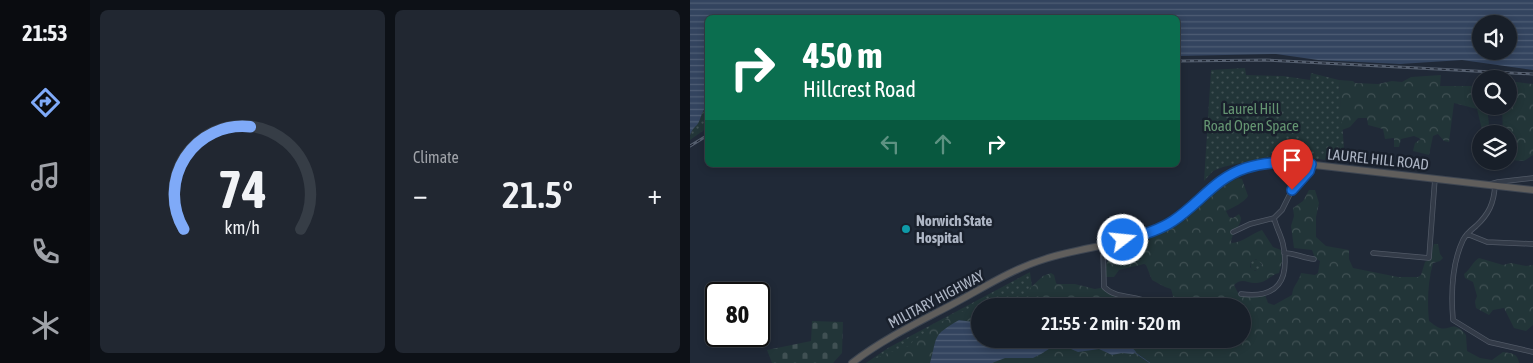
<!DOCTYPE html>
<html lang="en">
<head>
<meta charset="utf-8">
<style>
	:root { --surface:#181f29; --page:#212731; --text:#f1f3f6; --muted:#9fa2a8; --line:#363d46; --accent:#7faaf8 }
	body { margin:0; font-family:"Asap Condensed",sans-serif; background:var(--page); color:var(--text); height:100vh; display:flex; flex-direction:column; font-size:19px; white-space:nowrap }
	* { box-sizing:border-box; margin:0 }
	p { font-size:16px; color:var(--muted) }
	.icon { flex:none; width:28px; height:28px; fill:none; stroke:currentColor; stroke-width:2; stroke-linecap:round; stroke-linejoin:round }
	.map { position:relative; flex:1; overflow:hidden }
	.drawer { display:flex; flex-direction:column; gap:10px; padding:10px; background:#0d1117; width:600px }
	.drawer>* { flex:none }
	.guide { position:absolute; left:15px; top:15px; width:475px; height:152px; border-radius:8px; box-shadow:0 2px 8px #0003,0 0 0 1px var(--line); background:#0b6e4f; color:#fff; overflow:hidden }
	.fabs { position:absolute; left:782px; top:15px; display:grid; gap:10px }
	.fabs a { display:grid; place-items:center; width:45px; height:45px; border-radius:50%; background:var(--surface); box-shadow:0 2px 8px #0003,0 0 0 1px var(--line); font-size:25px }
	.speed { position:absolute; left:15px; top:282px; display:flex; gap:10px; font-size:25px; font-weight:700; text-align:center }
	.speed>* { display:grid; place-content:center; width:65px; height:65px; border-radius:50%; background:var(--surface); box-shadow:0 2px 8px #0003,0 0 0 1px var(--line); line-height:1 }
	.speed .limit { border:2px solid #111; border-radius:8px; background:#fff; color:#111 }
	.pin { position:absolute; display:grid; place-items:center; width:42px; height:42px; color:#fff; margin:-51px -21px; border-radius:50% 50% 50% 0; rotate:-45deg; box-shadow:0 0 5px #0007 }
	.pin .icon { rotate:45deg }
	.me { position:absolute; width:55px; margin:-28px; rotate:74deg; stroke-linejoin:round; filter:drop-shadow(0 0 4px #0008) }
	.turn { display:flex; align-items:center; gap:18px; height:105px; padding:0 15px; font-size:22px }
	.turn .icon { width:65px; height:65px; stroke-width:2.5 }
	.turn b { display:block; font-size:35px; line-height:42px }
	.lanes { display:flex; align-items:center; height:48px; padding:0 15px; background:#0003; justify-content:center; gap:25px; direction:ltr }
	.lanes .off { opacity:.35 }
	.big { font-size:38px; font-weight:600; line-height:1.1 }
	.drawer .tile { flex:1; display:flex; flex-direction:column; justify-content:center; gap:8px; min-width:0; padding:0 18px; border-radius:8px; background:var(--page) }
	.drawer .dial { align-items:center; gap:0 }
	.dial svg { height:130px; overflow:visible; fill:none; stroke:var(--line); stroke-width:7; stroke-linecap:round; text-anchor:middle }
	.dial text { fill:var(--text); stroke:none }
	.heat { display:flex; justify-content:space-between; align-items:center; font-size:28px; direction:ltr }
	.drawer .tiles { flex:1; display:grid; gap:10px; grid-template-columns:repeat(2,1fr) }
	.trip { position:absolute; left:281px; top:298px; width:280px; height:50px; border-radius:25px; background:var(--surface); box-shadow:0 2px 8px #0003,0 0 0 1px var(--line); font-weight:600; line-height:50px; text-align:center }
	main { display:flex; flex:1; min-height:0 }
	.tab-bar { display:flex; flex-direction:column; width:90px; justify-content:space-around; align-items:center; background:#0a0c10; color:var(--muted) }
	.tab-bar .icon { width:35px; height:35px }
	.tab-bar .on { color:var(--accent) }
	.tab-bar b { font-size:22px; color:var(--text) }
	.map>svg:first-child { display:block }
</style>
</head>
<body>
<main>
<nav class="tab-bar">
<b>21:53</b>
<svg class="icon on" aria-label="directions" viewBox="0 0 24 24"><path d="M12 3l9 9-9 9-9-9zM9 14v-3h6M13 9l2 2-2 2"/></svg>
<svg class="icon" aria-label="music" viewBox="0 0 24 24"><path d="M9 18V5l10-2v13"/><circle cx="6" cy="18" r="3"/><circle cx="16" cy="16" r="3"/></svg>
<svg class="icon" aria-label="phone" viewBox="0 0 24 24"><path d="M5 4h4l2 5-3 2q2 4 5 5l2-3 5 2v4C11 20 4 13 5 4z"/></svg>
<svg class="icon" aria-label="climate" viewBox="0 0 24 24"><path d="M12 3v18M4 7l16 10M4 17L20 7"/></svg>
</nav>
<section class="drawer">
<div class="tiles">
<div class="tile dial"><svg viewBox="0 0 100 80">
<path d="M14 69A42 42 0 1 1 86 69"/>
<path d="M14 69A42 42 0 0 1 55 6" stroke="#7faaf8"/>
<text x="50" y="56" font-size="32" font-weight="700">74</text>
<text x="50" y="72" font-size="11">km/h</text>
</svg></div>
<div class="tile"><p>Climate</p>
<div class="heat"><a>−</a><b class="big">21.5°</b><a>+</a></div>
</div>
</div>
</section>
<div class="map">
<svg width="843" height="363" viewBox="0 0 843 363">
	<defs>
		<pattern id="grass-dots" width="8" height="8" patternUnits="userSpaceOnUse" patternTransform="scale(1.25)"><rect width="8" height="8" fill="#223538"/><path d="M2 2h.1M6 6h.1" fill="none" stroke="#405053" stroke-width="1.8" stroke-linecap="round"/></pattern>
		<pattern id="forest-crowns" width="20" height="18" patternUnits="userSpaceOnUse" patternTransform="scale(1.25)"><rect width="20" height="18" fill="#223538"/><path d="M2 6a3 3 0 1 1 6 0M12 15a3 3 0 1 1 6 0" fill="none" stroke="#405053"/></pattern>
		<pattern id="cemetery-stones" width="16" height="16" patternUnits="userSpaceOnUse" patternTransform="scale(1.25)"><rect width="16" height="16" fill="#223538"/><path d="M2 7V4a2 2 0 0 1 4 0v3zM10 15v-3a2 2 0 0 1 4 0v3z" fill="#405053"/></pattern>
		<pattern id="water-rules" width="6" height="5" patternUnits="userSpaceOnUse" patternTransform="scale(1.25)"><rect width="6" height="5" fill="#33445f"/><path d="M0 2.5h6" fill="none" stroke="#4e5d74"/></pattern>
	</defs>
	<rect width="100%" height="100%" fill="#202937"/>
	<path fill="url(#grass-dots)" d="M555,68L556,75L593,76L620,80L621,73L649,80L655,162L600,156L577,157L533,167L523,171L514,181L521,70Z
		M17,105V128L0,140C0,132 2,130 7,124C11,120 11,112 17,105Z
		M560.5 265a5.5 5.5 0 1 1 11 0a5.5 5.5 0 1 1-11 0Z
		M340,272L342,287L405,306H290V339H513L540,363H176L198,348Z"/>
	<path fill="url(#forest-crowns)" fill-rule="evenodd" d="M751,75L750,86H791V106H797L800,134H793L787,109L764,103L759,142L754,141L748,134L743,136L739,155L723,151L725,143L731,139L724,136L711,139L709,147H704V138L695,139L693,129L678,125L677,118H668L660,127L652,130L649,80L663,81L665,83L688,84L702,81L712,82L721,77Z
		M819,81L843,84V155L834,161L819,160V134H813L812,106H819Z
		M548,178L552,179L558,196C555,202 542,208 536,211L539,217L543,218L549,214L551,218C551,226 542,232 541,242L542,243C554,242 562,233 572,230L583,247L591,250L593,258L589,273C580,275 578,282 567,283C557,284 553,277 544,285L548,293L575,295L578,303L584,305L602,295C603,285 609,282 611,273L625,275L628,273L630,261L625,258L622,250L604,248L601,226L604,216L603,208L613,201L619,190H625L629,203L626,217V237L636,246L659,250V259L663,268L708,277H728L731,275L735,262L740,259L744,244H748L750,254L753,258L750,261L743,263C738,281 737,302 739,321C742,323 746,327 750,328C761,331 763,319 776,335L777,351L790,358L802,360L813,352C822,353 828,354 829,363H302L315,358L329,357L337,358L351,354L362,347L374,346L393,352L409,349L418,354L441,355L445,350L435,343L432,339H552V306H482L483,296L481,289L475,287L462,280L456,265L454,264L429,270L424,277H415C414,268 419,256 424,249C440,239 462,239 479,229C504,214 521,190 548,178ZM566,259L572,264L569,269L565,271L560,267L561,262Z
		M789,258L813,265L821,263L836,266L843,265V325L836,331L824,328L814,308L803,310L799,315L786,308L785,302L787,296L783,282L775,278L774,274C780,270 783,261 789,258Z
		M361,273L364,275L366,283L367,284H385L405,289L415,287L421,289L430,295L442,299L443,306H401L398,304H383L382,306H353L352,296H340L338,290L353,276Z
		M290,310V323L269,320L250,332L240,363H176L195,354L219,346L224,340L264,314L274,311Z"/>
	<path fill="url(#cemetery-stones)" d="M122,321L153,322L152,353L143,363H82L77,350L121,341Z"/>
	<path fill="url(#water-rules)" fill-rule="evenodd" d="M0,0H843V70L772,60L710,64L628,60L586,54L488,56V18H18L17,105C11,112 11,120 7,125C3,129 2,130 0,135ZM791,24H819V51H791Z
		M269,320L290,323V339H432C436,345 442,346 446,352L443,354L432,353L422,355L409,349L388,352L374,346L362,347L351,354L343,358H315L302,363H240C248,334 242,336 269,320Z"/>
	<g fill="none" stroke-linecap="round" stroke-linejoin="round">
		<path stroke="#33445f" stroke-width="1" d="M444,352L460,363"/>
		<g stroke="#515966" stroke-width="5.5">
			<path id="minor" d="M801,184L808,182L843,178
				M805,185C804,203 799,214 786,226C781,230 776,234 773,240C762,263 761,295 763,320L799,342L843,352
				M543,232L560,224L584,218L592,210L602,190L619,171L621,164
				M777,234L797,242L843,244
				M413,245L414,287C427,300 445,294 460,303
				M594,253C605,253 613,258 624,259
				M683,253L739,258L745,178
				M551,294C588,299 600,280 593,244C591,235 586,227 584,218"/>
		</g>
		<g stroke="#3e4652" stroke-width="8">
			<path id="trunk" d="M162,363C193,339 229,322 263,304C293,288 322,269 355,259C392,247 433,245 468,229C486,221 499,207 513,195C540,170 570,161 607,163L843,190"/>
		</g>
		<use href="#minor" stroke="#333b48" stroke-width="4"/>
		<use href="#trunk" stroke="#605e5c" stroke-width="6"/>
		<g stroke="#555f6f" stroke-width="3">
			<path id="rail" d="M488,61L576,60L843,74
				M0,146L18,135"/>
		</g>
		<use href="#rail" stroke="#19202c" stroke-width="1" stroke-dasharray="4" stroke-linecap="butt"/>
	</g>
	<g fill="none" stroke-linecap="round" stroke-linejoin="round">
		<g stroke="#114b97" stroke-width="12">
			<path id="route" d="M433,240C450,236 468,231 483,221C509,204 525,178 556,168C577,161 599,162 621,164L619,171L602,190"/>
		</g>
		<use href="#route" stroke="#1a73e8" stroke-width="9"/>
	</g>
	<circle fill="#0f9aa8" stroke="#19202c" stroke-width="2" cx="216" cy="229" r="5"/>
	<g text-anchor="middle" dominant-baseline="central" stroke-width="5" stroke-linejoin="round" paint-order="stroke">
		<g font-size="15" fill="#659572" stroke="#19202c">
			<text x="561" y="108">Laurel Hill<tspan x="561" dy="17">Road Open Space</tspan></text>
		</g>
		<g font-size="15" fill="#aeb6c5" stroke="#19202c">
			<text transform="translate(688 159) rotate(6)">LAUREL HILL ROAD</text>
			<text transform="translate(246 299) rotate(-28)">MILITARY HIGHWAY</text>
		</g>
		<g font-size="15" font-weight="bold" fill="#aeb6c5" stroke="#19202c" text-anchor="start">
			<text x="226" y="220">Norwich State<tspan x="226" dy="17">Hospital</tspan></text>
		</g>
	</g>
</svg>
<div class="fabs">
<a><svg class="icon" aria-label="sound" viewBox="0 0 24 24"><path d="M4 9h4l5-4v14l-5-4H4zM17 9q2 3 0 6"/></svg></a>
<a><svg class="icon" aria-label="search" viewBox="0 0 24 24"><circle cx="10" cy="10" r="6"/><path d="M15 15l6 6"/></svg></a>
<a><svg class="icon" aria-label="layers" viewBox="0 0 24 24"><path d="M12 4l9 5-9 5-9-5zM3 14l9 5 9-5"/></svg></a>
</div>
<div class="speed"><div class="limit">80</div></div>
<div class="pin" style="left:602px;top:190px;background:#d93025"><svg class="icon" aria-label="arrive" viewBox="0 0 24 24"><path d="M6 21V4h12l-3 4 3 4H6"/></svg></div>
<svg class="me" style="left:433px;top:240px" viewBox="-20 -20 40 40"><circle r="17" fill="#1a73e8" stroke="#fff" stroke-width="3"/><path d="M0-11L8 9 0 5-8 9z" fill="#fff"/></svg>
<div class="trip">21:55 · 2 min · 520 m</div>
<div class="guide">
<div class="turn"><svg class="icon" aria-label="right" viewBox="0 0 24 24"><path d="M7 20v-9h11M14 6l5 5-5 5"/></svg><div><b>450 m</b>Hillcrest Road</div></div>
<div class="lanes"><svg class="icon off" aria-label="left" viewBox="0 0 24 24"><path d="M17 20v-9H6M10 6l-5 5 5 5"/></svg><svg class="icon off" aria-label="ahead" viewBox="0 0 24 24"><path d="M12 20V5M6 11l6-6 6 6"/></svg><svg class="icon" aria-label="right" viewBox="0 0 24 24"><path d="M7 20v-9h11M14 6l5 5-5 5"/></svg></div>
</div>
</div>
</main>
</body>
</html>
